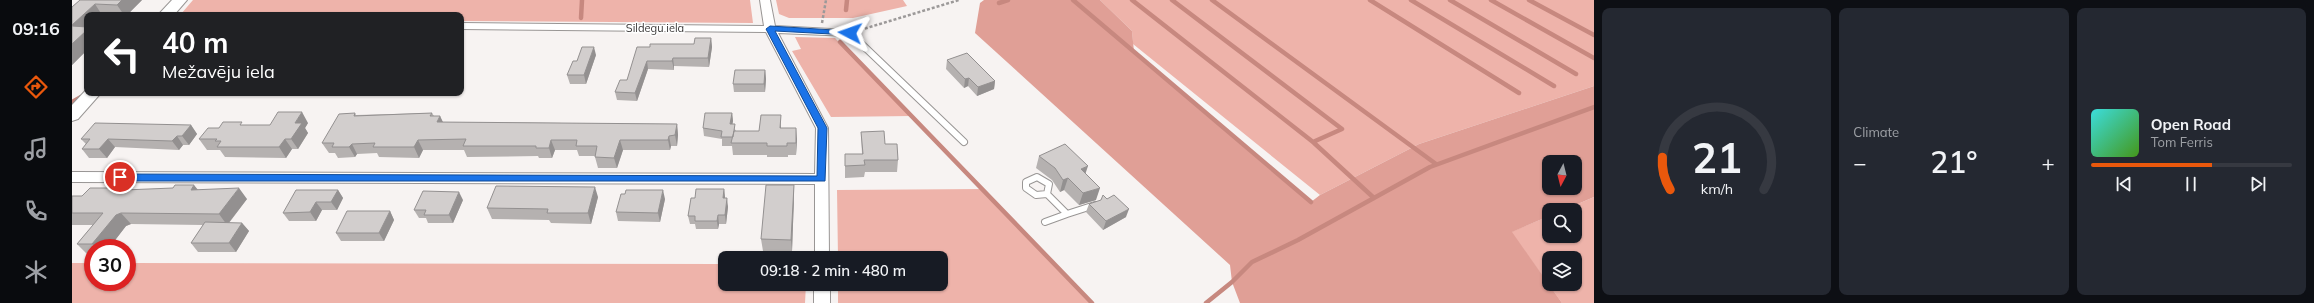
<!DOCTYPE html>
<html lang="en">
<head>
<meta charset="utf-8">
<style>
	:root { --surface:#171b24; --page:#242831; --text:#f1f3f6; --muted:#9ea1a6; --line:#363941; --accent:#ea580c }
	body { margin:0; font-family:Mulish,sans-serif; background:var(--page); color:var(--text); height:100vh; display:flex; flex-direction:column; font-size:15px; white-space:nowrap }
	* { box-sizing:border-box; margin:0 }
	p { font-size:13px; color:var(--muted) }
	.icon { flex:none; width:22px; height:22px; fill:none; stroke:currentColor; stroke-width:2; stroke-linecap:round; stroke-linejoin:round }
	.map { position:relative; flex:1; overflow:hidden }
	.details { display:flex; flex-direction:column; gap:8px; padding:8px; background:#0d0f14; width:720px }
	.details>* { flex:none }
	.top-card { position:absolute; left:12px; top:12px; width:380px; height:84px; border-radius:8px; box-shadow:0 1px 3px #0004; background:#202124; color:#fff; overflow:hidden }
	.needle { width:26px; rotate:187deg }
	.controls { position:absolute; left:1470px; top:155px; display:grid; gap:8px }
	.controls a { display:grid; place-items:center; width:40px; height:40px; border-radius:8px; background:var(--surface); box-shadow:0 1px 3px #0004; font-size:20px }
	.speed { position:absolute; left:12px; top:239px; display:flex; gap:8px; font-size:20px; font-weight:700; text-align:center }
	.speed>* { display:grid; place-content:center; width:52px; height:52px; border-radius:50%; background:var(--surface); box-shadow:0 1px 3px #0004; line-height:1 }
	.speed .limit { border:6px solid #d22; background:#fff; color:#111 }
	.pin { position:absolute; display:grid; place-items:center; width:34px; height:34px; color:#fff; margin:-17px; border:2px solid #fff; border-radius:50%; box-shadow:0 1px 4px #0007 }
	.me { position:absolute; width:44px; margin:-22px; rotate:274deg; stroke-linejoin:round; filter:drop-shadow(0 0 3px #0008) }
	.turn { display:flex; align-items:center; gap:14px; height:84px; padding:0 12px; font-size:18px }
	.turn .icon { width:52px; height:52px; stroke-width:2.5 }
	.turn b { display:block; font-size:28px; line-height:34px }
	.big { font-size:30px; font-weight:600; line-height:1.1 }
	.details .tile { flex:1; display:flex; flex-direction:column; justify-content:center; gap:6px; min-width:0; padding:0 14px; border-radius:8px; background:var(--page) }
	.details .dial { align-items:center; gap:0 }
	.dial svg { height:104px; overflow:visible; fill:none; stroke:var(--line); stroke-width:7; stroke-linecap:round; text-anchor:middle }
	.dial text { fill:var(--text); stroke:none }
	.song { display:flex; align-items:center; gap:12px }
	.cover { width:48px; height:48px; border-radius:6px; background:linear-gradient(135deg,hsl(180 70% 55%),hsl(100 70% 35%)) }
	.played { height:4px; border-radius:2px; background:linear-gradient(90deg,var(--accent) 60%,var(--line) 60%) }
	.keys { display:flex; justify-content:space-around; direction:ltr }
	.heat { display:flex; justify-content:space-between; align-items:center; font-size:22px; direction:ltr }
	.details .tiles { flex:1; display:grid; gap:8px; grid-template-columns:repeat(3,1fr) }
	.trip { position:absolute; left:646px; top:251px; width:230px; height:40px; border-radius:8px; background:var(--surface); box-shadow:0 1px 3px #0004; font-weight:600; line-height:40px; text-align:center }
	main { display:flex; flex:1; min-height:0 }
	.dock { display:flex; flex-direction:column; width:72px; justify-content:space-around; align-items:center; background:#090b0e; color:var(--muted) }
	.dock .icon { width:28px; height:28px }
	.dock .active { color:var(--accent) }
	.dock b { font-size:18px; color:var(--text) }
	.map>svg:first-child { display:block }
</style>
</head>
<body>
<main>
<nav class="dock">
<b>09:16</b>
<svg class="icon active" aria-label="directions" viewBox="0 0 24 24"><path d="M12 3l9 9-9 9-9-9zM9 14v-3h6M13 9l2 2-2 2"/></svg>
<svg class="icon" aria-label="music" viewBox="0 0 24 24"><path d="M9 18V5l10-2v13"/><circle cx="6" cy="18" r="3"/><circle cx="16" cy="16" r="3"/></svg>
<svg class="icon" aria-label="phone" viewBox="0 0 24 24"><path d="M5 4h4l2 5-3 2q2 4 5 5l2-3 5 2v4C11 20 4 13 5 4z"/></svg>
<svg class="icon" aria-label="climate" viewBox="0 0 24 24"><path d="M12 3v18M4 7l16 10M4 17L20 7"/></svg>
</nav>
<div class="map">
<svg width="1522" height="303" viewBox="0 0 1522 303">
	<rect width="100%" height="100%" fill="#f7f3f2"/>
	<path fill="#eeb3aa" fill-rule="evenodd" d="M121,0H678L681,23L389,21V15H111L109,14Z
		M704,0H831L835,6L781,18H717L707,14Z
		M1028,0H1522V86L1347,144L1248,195L1061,44L1060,31Z
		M723,37L763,38L839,116L759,117L720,51L729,49Z
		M910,189L1020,303H766V284H869V258H766L765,190Z
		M1522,197V303H1490L1439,232L1477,216V236H1503V210H1492ZM1477,258H1503V284H1477Z
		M0,263H21V282H55V263L653,264V284H734L733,303H0Z"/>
	<path fill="#e09f96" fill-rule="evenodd" d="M912,0H1028L1060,31L1062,52L1239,202L1248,195L1347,144L1522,86V197L1492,210H1477V216L1440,232L1490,303H1168L1160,282L1158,265L903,33L908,3ZM1477,162H1503V188H1477Z"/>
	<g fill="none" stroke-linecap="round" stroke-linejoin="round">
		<path stroke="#c7887f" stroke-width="4.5" d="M1001,0L1239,202
			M1060,0L1241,142L1302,198
			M1100,0L1270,129L1241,142
			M1140,0L1364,164
			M1298,0L1447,93
			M1339,0L1482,86
			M1378,0L1504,74
			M1419,0L1522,58
			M1457,0L1522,35
			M927,3L936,0
			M774,10L775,0
			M509,18L510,0
			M768,42L1020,303
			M0,102L9,97
			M1134,303L1160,282L1180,262L1226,240L1358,167L1522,107"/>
		<g stroke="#999695" stroke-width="8">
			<path id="lane" d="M778,33L892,142
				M965,177L977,184L975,194L964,195L954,188V182Z
				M995,214L1023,205
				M973,222L995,214L975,194"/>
		</g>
		<g stroke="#999695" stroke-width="2">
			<path id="street" d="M688,0H698L703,26L778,30L784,33L778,36L706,33L756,128L757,258H743V184L0,182V172L743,174L744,128L694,32L389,29V23L692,26Z
				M742,284H758V303H742Z"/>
		</g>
		<g stroke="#999695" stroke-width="2">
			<path id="secondary" d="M100,0H115L102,15H86Z
				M15,89V93H29L6,119L0,121V105Z"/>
		</g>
		<path stroke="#9c9999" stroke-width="2.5" stroke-dasharray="3 2" stroke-linecap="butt" d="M750,23L754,0
			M788,30L887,0"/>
		<use href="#lane" stroke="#fff" stroke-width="6"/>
		<use href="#street" fill="#fff" fill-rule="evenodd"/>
		<use href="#secondary" fill="#fff" fill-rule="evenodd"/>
	</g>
	<path fill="#b5b1b0" d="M8,0H70L55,15H15V50L0,65V7Z
		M639,38L640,47L637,67L602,66V70L576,69L565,101L545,100L543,92L555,80L578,47L622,44Z
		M524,55L514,84H498L495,75L505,61Z
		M875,60L923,81L922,89L905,96L896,86L892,88L874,69Z
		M693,70L694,79L693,92H662L661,84Z
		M283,113L284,115L360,113L362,116H368L371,122L605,124L606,135L605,146H599L598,150H551L545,168H526L523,157V156H507L505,150H483L480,158H467L466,156L395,157L392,150H351L347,158L307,157L305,153L285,154L283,157L266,158L263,153H257L250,143Z
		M660,113L661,121L660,124L664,131H687L709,128L725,139L724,155H716V157H695V155H661L660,146H650V139L632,136L631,128Z
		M236,123L233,128L236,133L226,149H220L214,158L153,157L148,150H135L127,139L147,128L172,125H198Z
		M119,125L125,134L117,145H111L107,150L43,147L35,158H17L10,149L14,144L9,139Z
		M789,132L813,144L826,160L825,172H793L792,177L773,178V154H790Z
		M967,156L1013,174L1024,200L1007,205L992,190L988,192L980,180L964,168Z
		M722,185V197L720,251H691L689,239Z
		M652,189L653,198L656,207L654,224H647L646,229H624L623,224H618L616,216L623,198Z
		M60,190H126L175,199L157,223H170L177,231L164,252H126L119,243L131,225L59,224L54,226L37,248H21V255H16L5,244L21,225H0V196H10Z
		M266,190L271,198L265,210H250L244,221H217L211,213Z
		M526,197L519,224L479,223L477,220L420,219L415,208Z
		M593,199L588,222L546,221L544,212Z
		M391,200L381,223H356L354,218H347L342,210Z
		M1017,204L1054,217L1031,230L1014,212Z
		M318,211L322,220L312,241H269L264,233Z"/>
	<path fill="#939090" d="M50,0H70L55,15H52L45,5Z
		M23,4L30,15H15V50L0,65V25Z
		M639,38L640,47L637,67L636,58Z
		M522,47L524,55L514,84L512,75Z
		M601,58L602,66V70L600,61Z
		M575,61L576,69L565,101L563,93Z
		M693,70L694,79L693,92L692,84Z
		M897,78L896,86L892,88L893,79Z
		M923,81L922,89L905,96L906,87Z
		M230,112L236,123L233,128L236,133L226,149L219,139L223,123Z
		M660,113L661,121L659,133L658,124Z
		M709,115V139L708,128Z
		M368,116L373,127L365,122Z
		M605,124L606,135L605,146L603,135Z
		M119,125L125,134L117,145L110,136Z
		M724,128L725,139L724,155Z
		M105,136L111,145L107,150L100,141Z
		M597,136L599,146L598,150L596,140Z
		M36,139L43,147L35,158L27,149Z
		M213,139L220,149L214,158L207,147Z
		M346,140L351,150L347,158L342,147Z
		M479,140L483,150L480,158L477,148Z
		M548,140L551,150L545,168L542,158Z
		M280,144L285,154L283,157L277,147Z
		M1016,166L1012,178L1009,169Z
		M996,178L992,190L988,192L991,180Z
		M56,185L66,196L52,190Z
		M122,185L131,196L119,190Z
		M722,185V197L720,251L719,240Z
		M523,187L526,197L519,224L516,213Z
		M167,188L175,199L155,225L147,214Z
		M1028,188L1024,200L1007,205L1011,193Z
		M652,189L653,197L652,207L651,198Z
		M266,190L271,198L265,210L259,202Z
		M591,190L593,199L588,222L586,213Z
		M387,192L391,200L381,223L377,215Z
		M655,198L656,207L654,224L653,215Z
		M244,202L250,210L244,221L238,212Z
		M1057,209L1054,217L1031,230L1034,221Z
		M318,211L322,220L312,241L307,233Z
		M49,213L59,224L54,226L37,248H24L20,244L44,215Z
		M646,215L647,224L646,229L645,221Z
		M170,223L177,231L164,252L157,243Z"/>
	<path fill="#d2cecd" stroke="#939090" d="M8,0H50L45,5L23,4L0,25V7Z
		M0,26L15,27V30L0,44Z
		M623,38H639L636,58H601L600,61H575L563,93L543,92L548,80H555L565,47H578V44H622Z
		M510,47H522L512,75H495L501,61H505Z
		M895,53L923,81L906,87L897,78L893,79L875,60Z
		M663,70H693L692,84H661Z
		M206,112H230L223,123H230L219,139H213L207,147H145L149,141H143L145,139H127L136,128H147L151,122H170L168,125H198Z
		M283,113L282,116L360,113L358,116H368L365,122L605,124L603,135L597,136L596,140H548L542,158L523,157L525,146H504L505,140H479L477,148H464V146H391L394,139L346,140L342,147H301L303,143L280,144L277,147H260L262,143H250L267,114Z
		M633,113H660L658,124H663L661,137H649L650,131L631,128Z
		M689,115H709L708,128H724V143H715V146H695V143H659L662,131H687Z
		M23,123L119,125L110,136H105L100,141L36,139L27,149H10L18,139H9Z
		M812,131L813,144H825L826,160H792L793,165L773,166V154H791L789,132Z
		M993,144L1016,166L1009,169L1028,188L1011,193L996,178L991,180L983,168L967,156Z
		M38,185H56L52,190L101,188L103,185H122L119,190L167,188L147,214L49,213L44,215L20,244H5L31,213H0V196H10L18,188H36Z
		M694,185H722L719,240L689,239Z
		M424,186L523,187L516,213H475L476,209L415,208Z
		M624,189H652L651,198H655L653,215H646L645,221H623V216H616L619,198H623Z
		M224,190H266L259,202H244L238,212L211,213Z
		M554,190H591L586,213L544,212L549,194H553Z
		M351,191L387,192L377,215H352L354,210H342Z
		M1031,195L1035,199L1042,195L1057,209L1034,221L1017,204L1029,200Z
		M275,211H318L307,233H264Z
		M133,222L170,223L157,243H119Z"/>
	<path fill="#1a73e8" stroke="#114b97" d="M698,26L778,31L781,33L778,35L703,31L755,128L753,181H48L43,177L48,174L745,176L746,128L694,29Z"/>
	<g text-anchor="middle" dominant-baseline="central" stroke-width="3" stroke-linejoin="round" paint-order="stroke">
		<g font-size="11" fill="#373535" stroke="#fff">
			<text x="583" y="28">Sildegu iela</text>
		</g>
	</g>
</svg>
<div class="controls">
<a><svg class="needle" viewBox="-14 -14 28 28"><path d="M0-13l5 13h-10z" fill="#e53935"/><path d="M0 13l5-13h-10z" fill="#9ea1a6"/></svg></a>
<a><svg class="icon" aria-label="search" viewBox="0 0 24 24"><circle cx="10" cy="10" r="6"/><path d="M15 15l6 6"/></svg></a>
<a><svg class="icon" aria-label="layers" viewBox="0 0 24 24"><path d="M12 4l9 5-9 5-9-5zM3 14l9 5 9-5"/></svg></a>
</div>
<div class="speed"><div class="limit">30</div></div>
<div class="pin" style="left:48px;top:177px;background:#d93025"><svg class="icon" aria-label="arrive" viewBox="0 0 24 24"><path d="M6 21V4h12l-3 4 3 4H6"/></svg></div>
<svg class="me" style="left:778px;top:33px" viewBox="-20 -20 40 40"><path d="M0-17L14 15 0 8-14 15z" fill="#1a73e8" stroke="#fff" stroke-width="4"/></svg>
<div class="trip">09:18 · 2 min · 480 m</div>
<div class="top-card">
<div class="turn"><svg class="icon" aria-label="left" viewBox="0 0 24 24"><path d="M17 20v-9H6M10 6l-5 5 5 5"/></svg><div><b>40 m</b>Mežavēju iela</div></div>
</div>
</div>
<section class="details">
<div class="tiles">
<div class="tile dial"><svg viewBox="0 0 100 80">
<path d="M14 69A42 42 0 1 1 86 69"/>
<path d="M14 69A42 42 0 0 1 8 44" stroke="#ea580c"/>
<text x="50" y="56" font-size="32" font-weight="700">21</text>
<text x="50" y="72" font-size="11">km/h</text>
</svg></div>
<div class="tile"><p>Climate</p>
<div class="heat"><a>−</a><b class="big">21°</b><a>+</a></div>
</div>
<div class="tile">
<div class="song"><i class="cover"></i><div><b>Open Road</b><p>Tom Ferris</p></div></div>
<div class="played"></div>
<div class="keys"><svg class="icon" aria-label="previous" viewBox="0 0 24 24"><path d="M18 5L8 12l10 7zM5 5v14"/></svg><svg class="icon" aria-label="pause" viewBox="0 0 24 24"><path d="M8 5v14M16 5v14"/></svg><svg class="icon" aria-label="next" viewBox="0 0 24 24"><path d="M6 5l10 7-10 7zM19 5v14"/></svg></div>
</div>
</div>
</section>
</main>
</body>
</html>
